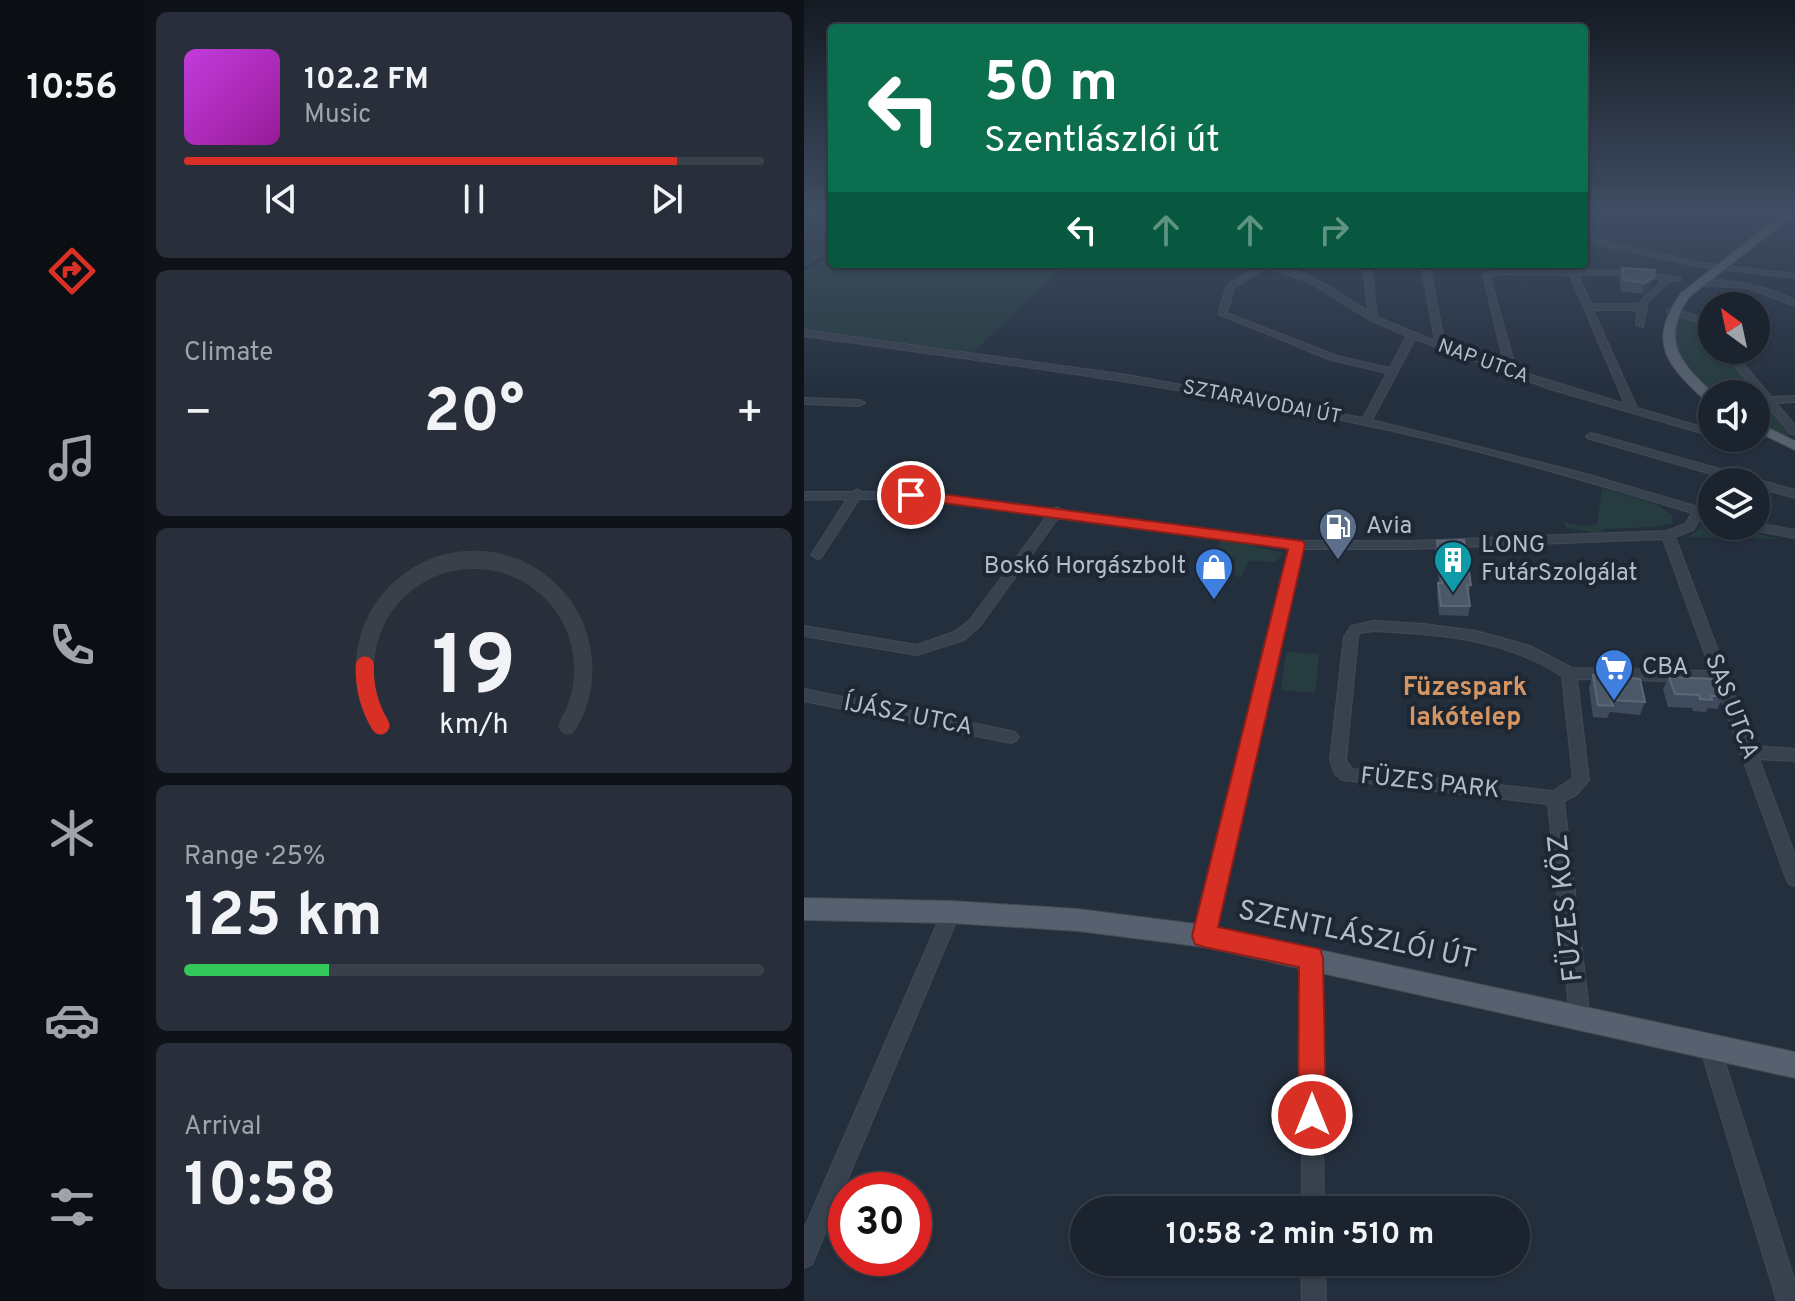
<!DOCTYPE html>
<html lang="en">
<head>
<meta charset="utf-8">
<style>
	:root { --surface:#1b232e; --page:#282f3a; --text:#f1f3f6; --muted:#a0a4aa; --line:#39404a; --accent:#d93025 }
	body { margin:0; font-family:Overpass,sans-serif; background:var(--page); color:var(--text); height:100vh; display:flex; flex-direction:column; font-size:30px; white-space:nowrap }
	* { box-sizing:border-box; margin:0 }
	p { font-size:26px; color:var(--muted) }
	.icon { flex:none; width:44px; height:44px; fill:none; stroke:currentColor; stroke-width:2; stroke-linecap:round; stroke-linejoin:round }
	.map { position:relative; flex:1; overflow:hidden }
	.drawer { display:flex; flex-direction:column; gap:12px; padding:12px; background:#0f1319; width:660px }
	.drawer>* { flex:none }
	.banner { position:absolute; left:24px; top:24px; width:760px; height:244px; border-radius:8px; box-shadow:0 2px 6px #0004,0 0 0 2px var(--line); background:#0b6e4f; color:#fff; overflow:hidden }
	.needle { width:52px; rotate:327deg }
	.buttons { position:absolute; left:894px; top:292px; display:grid; gap:16px }
	.buttons a { display:grid; place-items:center; width:72px; height:72px; border-radius:50%; background:var(--surface); box-shadow:0 2px 6px #0004,0 0 0 2px var(--line); font-size:40px }
	.speed { position:absolute; left:24px; top:1172px; display:flex; gap:16px; font-size:40px; font-weight:700; text-align:center }
	.speed>* { display:grid; place-content:center; width:104px; height:104px; border-radius:50%; background:var(--surface); box-shadow:0 2px 6px #0004,0 0 0 2px var(--line); line-height:1 }
	.speed .limit { border:12px solid #d22; background:#fff; color:#111 }
	.pin { position:absolute; display:grid; place-items:center; width:68px; height:68px; color:#fff; margin:-34px; border:4px solid #fff; border-radius:50%; box-shadow:0 2px 8px #0007 }
	.me { position:absolute; width:88px; margin:-44px; rotate:0deg; stroke-linejoin:round; filter:drop-shadow(0 0 6px #0008) }
	.turn { display:flex; align-items:center; gap:28px; height:168px; padding:0 24px; font-size:36px }
	.turn .icon { width:104px; height:104px; stroke-width:2.5 }
	.turn b { display:block; font-size:56px; line-height:68px }
	.lanes { display:flex; align-items:center; height:76px; padding:0 24px; background:#0003; justify-content:center; gap:40px; direction:ltr }
	.lanes .off { opacity:.35 }
	.big { font-size:60px; font-weight:700; line-height:1.1 }
	.drawer .widget { flex:1; display:flex; flex-direction:column; justify-content:center; gap:12px; min-width:0; padding:0 28px; border-radius:12px; background:var(--page) }
	.drawer .dial { align-items:center; gap:0 }
	.dial svg { height:208px; overflow:visible; fill:none; stroke:var(--line); stroke-width:7; stroke-linecap:round; text-anchor:middle }
	.dial text { fill:var(--text); stroke:none }
	.song { display:flex; align-items:center; gap:24px }
	.cover { width:96px; height:96px; border-radius:12px; background:linear-gradient(135deg,hsl(290 70% 55%),hsl(300 70% 35%)) }
	.played { height:8px; border-radius:4px; background:linear-gradient(90deg,var(--accent) 85%,var(--line) 85%) }
	.keys { display:flex; justify-content:space-around; direction:ltr }
	.heat { display:flex; justify-content:space-between; align-items:center; font-size:44px; direction:ltr }
	.charge { height:12px; border-radius:6px; background:linear-gradient(90deg,#34c759 25%,var(--line) 0) }
	.trip { position:absolute; left:266px; top:1196px; width:460px; height:80px; border-radius:40px; background:var(--surface); box-shadow:0 2px 6px #0004,0 0 0 2px var(--line); font-weight:700; line-height:80px; text-align:center }
	main { display:flex; flex:1; min-height:0 }
	.menu { display:flex; flex-direction:column; width:144px; justify-content:space-around; align-items:center; background:#0b0e12; color:var(--muted) }
	.menu .icon { width:56px; height:56px }
	.menu .active { color:var(--accent) }
	.menu b { font-size:36px; color:var(--text) }
	.map>svg:first-child { display:block }
</style>
</head>
<body>
<main>
<nav class="menu">
<b>10:56</b>
<svg class="icon active" aria-label="directions" viewBox="0 0 24 24"><path d="M12 3l9 9-9 9-9-9zM9 14v-3h6M13 9l2 2-2 2"/></svg>
<svg class="icon" aria-label="music" viewBox="0 0 24 24"><path d="M9 18V5l10-2v13"/><circle cx="6" cy="18" r="3"/><circle cx="16" cy="16" r="3"/></svg>
<svg class="icon" aria-label="phone" viewBox="0 0 24 24"><path d="M5 4h4l2 5-3 2q2 4 5 5l2-3 5 2v4C11 20 4 13 5 4z"/></svg>
<svg class="icon" aria-label="climate" viewBox="0 0 24 24"><path d="M12 3v18M4 7l16 10M4 17L20 7"/></svg>
<svg class="icon" aria-label="car" viewBox="0 0 24 24"><path d="M5 17H2v-5l4-1 3-4h7l3 4 3 1v5h-3M9 17h6M6 11h13"/><circle cx="7" cy="17" r="2"/><circle cx="17" cy="17" r="2"/></svg>
<svg class="icon" aria-label="filters" viewBox="0 0 24 24"><path d="M4 7h16M4 17h16"/><circle cx="9" cy="7" r="2"/><circle cx="15" cy="17" r="2"/></svg>
</nav>
<section class="drawer">
<div class="widget">
<div class="song"><i class="cover"></i><div><b>102.2 FM</b><p>Music</p></div></div>
<div class="played"></div>
<div class="keys"><svg class="icon" aria-label="previous" viewBox="0 0 24 24"><path d="M18 5L8 12l10 7zM5 5v14"/></svg><svg class="icon" aria-label="pause" viewBox="0 0 24 24"><path d="M8 5v14M16 5v14"/></svg><svg class="icon" aria-label="next" viewBox="0 0 24 24"><path d="M6 5l10 7-10 7zM19 5v14"/></svg></div>
</div>
<div class="widget"><p>Climate</p>
<div class="heat"><a>−</a><b class="big">20°</b><a>+</a></div>
</div>
<div class="widget dial"><svg viewBox="0 0 100 80">
<path d="M14 69A42 42 0 1 1 86 69"/>
<path d="M14 69A42 42 0 0 1 8 46" stroke="#d93025"/>
<text x="50" y="56" font-size="32" font-weight="700">19</text>
<text x="50" y="72" font-size="11">km/h</text>
</svg></div>
<div class="widget"><p>Range · 25%</p><b class="big">125 km</b><div class="charge"></div></div>
<div class="widget"><p>Arrival</p><b class="big">10:58</b></div>
</section>
<div class="map">
<svg width="991" height="1301" viewBox="0 0 991 1301">
	<rect width="100%" height="100%" fill="#242f3e"/>
	<path fill="#263c3f" d="M28,243V264H261L170,352L0,330V253Z
		M867,311L889,316L908,332V350H923L991,435L971,436L952,426V394H908L872,361Z
		M798,488L852,504L868,515L869,523L851,527L801,529L795,534L763,528L759,522L779,526L793,524Z
		M908,523V526H921L974,539L885,537L899,526Z
		M420,539L480,553L472,562L445,561L436,578L431,575V560L415,548L414,543Z
		M482,652L515,654L511,693L477,690Z"/>
	<g fill="none" stroke-linecap="round" stroke-linejoin="round">
		<path stroke="#17263c" stroke-width="2" d="M0,269L28,254"/>
		<g stroke="#414a57" stroke-width="2">
			<path id="minor" d="M780,237L898,263L991,274V278L898,267L780,241Z
				M456,264C496,264 531,291 564,311L559,264H567L573,317L631,341L617,264H625L641,345L701,367L679,274L696,270L827,271L873,277L877,279L873,281H866L844,301L839,327L832,325L833,310H789L833,408L908,430V436L746,389L611,339L568,420L782,474L908,511V519L898,516L889,530L871,537L950,746L991,749V761L955,759L991,855V886L985,884L982,878L911,682L773,679L785,780L772,795L760,801L786,1018L783,1025L776,1028L769,1025L766,1018L744,804L538,780L531,774L526,760L540,637L547,626L570,621L620,624L672,631L726,646L768,668L907,671L859,539L607,549H498L409,936L407,942L400,945L393,942L391,936L486,548L254,518L176,626L160,640L113,655L0,636V626L113,645L150,632L166,620L243,516L107,499H55L17,558L13,559L7,555L43,499L0,500V492H48L53,489L58,492L107,491L248,510L253,507L259,511L493,541H607L863,531L881,524L888,513C780,480 671,448 561,425C376,386 187,362 0,336V330L323,375L559,418L583,373L527,360L414,314L423,285ZM462,267L503,281L566,320L603,336L586,368L533,356L423,313L430,288ZM696,274L766,275L821,404L712,370L686,277ZM774,275H827L858,280L834,304H787ZM570,631C637,634 701,639 758,676L769,778L749,791L548,769L542,760L554,637L556,633Z
				M896,280C930,279 960,285 991,300V306L944,288L893,285V281Z
				M867,308L901,318L908,326V335L895,322L864,313L863,311Z
				M918,350H928L967,397L991,396V402L972,403L991,425V435L987,434Z
				M0,398L56,400L61,403L56,406L0,404Z
				M787,433L991,490V498L952,487V482H935L783,438L782,436Z
				M922,438H936L937,440L932,443Z
				M952,523L991,530V538L948,530L942,526H952Z
				M0,689L207,731L212,733L215,737L212,741L207,743L0,701Z
				M147,904L153,906L156,912L8,1264L0,1268V1229L141,906Z
				M507,949L514,952L516,958L520,1210H498V958L500,952Z
				M906,1037L913,1040L916,1047L991,1282V1301H973L896,1047L899,1040Z
				M497,1262H521L522,1301H498Z"/>
		</g>
		<g stroke="#414a57" stroke-width="2">
			<path id="major" d="M983,211H991V214L885,297C856,341 876,363 910,394L908,403L903,402C863,365 842,343 877,293Z
				M952,422L991,441V450L952,431Z
				M0,898L147,901L274,909L400,925L991,1052V1078L400,947L274,931L147,923L0,920Z"/>
		</g>
		<use href="#minor" fill="#38414e" fill-rule="evenodd"/>
		<use href="#major" fill="#56606e" fill-rule="evenodd"/>
	</g>
	<path fill="#3f4b5c" d="M818,268L851,270L846,288L838,294L817,291L815,278Z
		M633,541L667,585L664,595L666,606L664,616L635,615L633,593L634,583H635L631,551Z
		M789,675L841,702L836,715L806,712L803,718L789,717L785,688Z
		M865,677L920,696L913,709L904,708L902,712L889,711L888,708L864,707L859,689Z"/>
	<path fill="#2f3b4b" d="M850,277L846,288L838,294L841,283Z"/>
	<path fill="#4b5868" stroke="#5c6777" stroke-width="2" d="M818,268L851,270L850,277L841,283L820,280Z
		M660,540L667,585H663L666,606H637L634,583H638L633,541Z
		M789,675L836,679L841,702L807,700L809,706L794,705Z
		M865,677L909,679L920,696H907L908,700L896,699L895,695L871,694Z"/>
	<linearGradient id="sky" x2="0" y2="1"><stop stop-color="#141a22"/><stop offset="0.54" stop-color="#3f4d63"/><stop offset="1" stop-color="#3f4d63" stop-opacity="0"/></linearGradient>
	<rect width="991" height="393" fill="url(#sky)"/>
	<path fill="#d93025" stroke="#8d1f18" stroke-width="2" d="M107,490L499,541L501,545L414,927L516,949L519,958L522,1115L518,1125L508,1129L498,1125L494,1115L495,967L400,947L391,944L388,936L484,549L102,498L100,495Z"/>
	<defs>
		<g id="fuel-pin" transform="scale(2)"><path d="M0 17L-7.5 6A9.5 9.5 0 1 1 7.5 6Z" fill="#5c6f8a" stroke="#1d2633"/><path d="M-5.5-6h7V0h2V4h1.3V-2.5L3-4.5l.8-.8L6-3V5H2.5V1h-1V6h-7ZM-4.2-4.7v3.2H.2V-4.7Z" fill="#fff"/></g>
		<g id="building-pin" transform="scale(2)"><path d="M0 17L-7.5 6A9.5 9.5 0 1 1 7.5 6Z" fill="#0f9aa8" stroke="#1d2633"/><path d="M-4-6H4V6H1V3H-1V6H-4ZM-2.5-4.3h1.7v1.8h-1.7ZM.8-4.3h1.7v1.8H.8ZM-2.5-1h1.7V.8h-1.7ZM.8-1h1.7V.8H.8Z" fill="#fff"/></g>
		<g id="shop-pin" transform="scale(2)"><path d="M0 17L-7.5 6A9.5 9.5 0 1 1 7.5 6Z" fill="#3f7fe0" stroke="#1d2633"/><path d="M-5-2.5h2.3a2.7 3.5 0 0 1 5.4 0H5L5.5 6h-11ZM-1.5-2.5h3a1.5 2.3 0 0 0-3 0Z" fill="#fff"/></g>
		<g id="supermarket-pin" transform="scale(2)"><path d="M0 17L-7.5 6A9.5 9.5 0 1 1 7.5 6Z" fill="#3f7fe0" stroke="#1d2633"/><path d="M-6-5.5h2.5l.6 2H6L4.5 2H-2.5L-4.4-4H-6ZM-1.5 3.2a1.3 1.3 0 1 0 .1 0ZM3 3.2a1.3 1.3 0 1 0 .1 0Z" fill="#fff"/></g>
	</defs>
	<g fill-rule="evenodd">
		<use href="#fuel-pin" x="534" y="527"/>
		<use href="#building-pin" x="649" y="560"/>
		<use href="#shop-pin" x="410" y="567"/>
		<use href="#supermarket-pin" x="810" y="668"/>
	</g>
	<g text-anchor="middle" dominant-baseline="central" stroke-width="8" stroke-linejoin="round" paint-order="stroke">
		<g font-size="20" fill="#b4bcc9" stroke="#1d2633">
			<text transform="translate(679 362) rotate(20)">NAP UTCA</text>
			<text transform="translate(458 403) rotate(11)">SZTARAVODAI ÚT</text>
		</g>
		<g font-size="24" fill="#b4bcc9" stroke="#1d2633" text-anchor="start">
			<text x="562" y="527">Avia</text>
			<text x="677" y="546">LONG<tspan x="677" dy="28">FutárSzolgálat</tspan></text>
			<text x="382" y="567" text-anchor="end">Boskó Horgászbolt</text>
			<text x="838" y="668">CBA</text>
		</g>
		<g font-size="24" fill="#b4bcc9" stroke="#1d2633">
			<text transform="translate(927 707) rotate(69)">SAS UTCA</text>
			<text transform="translate(104 716) rotate(11)">ÍJÁSZ UTCA</text>
			<text transform="translate(626 784) rotate(6)">FÜZES PARK</text>
		</g>
		<g font-size="26" font-weight="bold" fill="#d59563" stroke="#1d2633">
			<text x="661" y="688">Füzespark<tspan x="661" dy="30">lakótelep</tspan></text>
		</g>
		<g font-size="28" fill="#b4bcc9" stroke="#1d2633">
			<text transform="translate(763 908) rotate(-96)">FÜZES KÖZ</text>
			<text transform="translate(553 936) rotate(12)">SZENTLÁSZLÓI ÚT</text>
		</g>
	</g>
</svg>
<div class="buttons">
<a><svg class="needle" viewBox="-14 -14 28 28"><path d="M0-13l5 13h-10z" fill="#e53935"/><path d="M0 13l5-13h-10z" fill="#a0a4aa"/></svg></a>
<a><svg class="icon" aria-label="sound" viewBox="0 0 24 24"><path d="M4 9h4l5-4v14l-5-4H4zM17 9q2 3 0 6"/></svg></a>
<a><svg class="icon" aria-label="layers" viewBox="0 0 24 24"><path d="M12 4l9 5-9 5-9-5zM3 14l9 5 9-5"/></svg></a>
</div>
<div class="speed"><div class="limit">30</div></div>
<div class="pin" style="left:107px;top:495px;background:#d93025"><svg class="icon" aria-label="arrive" viewBox="0 0 24 24"><path d="M6 21V4h12l-3 4 3 4H6"/></svg></div>
<svg class="me" style="left:508px;top:1115px" viewBox="-20 -20 40 40"><circle r="17" fill="#d93025" stroke="#fff" stroke-width="3"/><path d="M0-11L8 9 0 5-8 9z" fill="#fff"/></svg>
<div class="trip">10:58 · 2 min · 510 m</div>
<div class="banner">
<div class="turn"><svg class="icon" aria-label="left" viewBox="0 0 24 24"><path d="M17 20v-9H6M10 6l-5 5 5 5"/></svg><div><b>50 m</b>Szentlászlói út</div></div>
<div class="lanes"><svg class="icon" aria-label="left" viewBox="0 0 24 24"><path d="M17 20v-9H6M10 6l-5 5 5 5"/></svg><svg class="icon off" aria-label="ahead" viewBox="0 0 24 24"><path d="M12 20V5M6 11l6-6 6 6"/></svg><svg class="icon off" aria-label="ahead" viewBox="0 0 24 24"><path d="M12 20V5M6 11l6-6 6 6"/></svg><svg class="icon off" aria-label="right" viewBox="0 0 24 24"><path d="M7 20v-9h11M14 6l5 5-5 5"/></svg></div>
</div>
</div>
</main>
</body>
</html>
